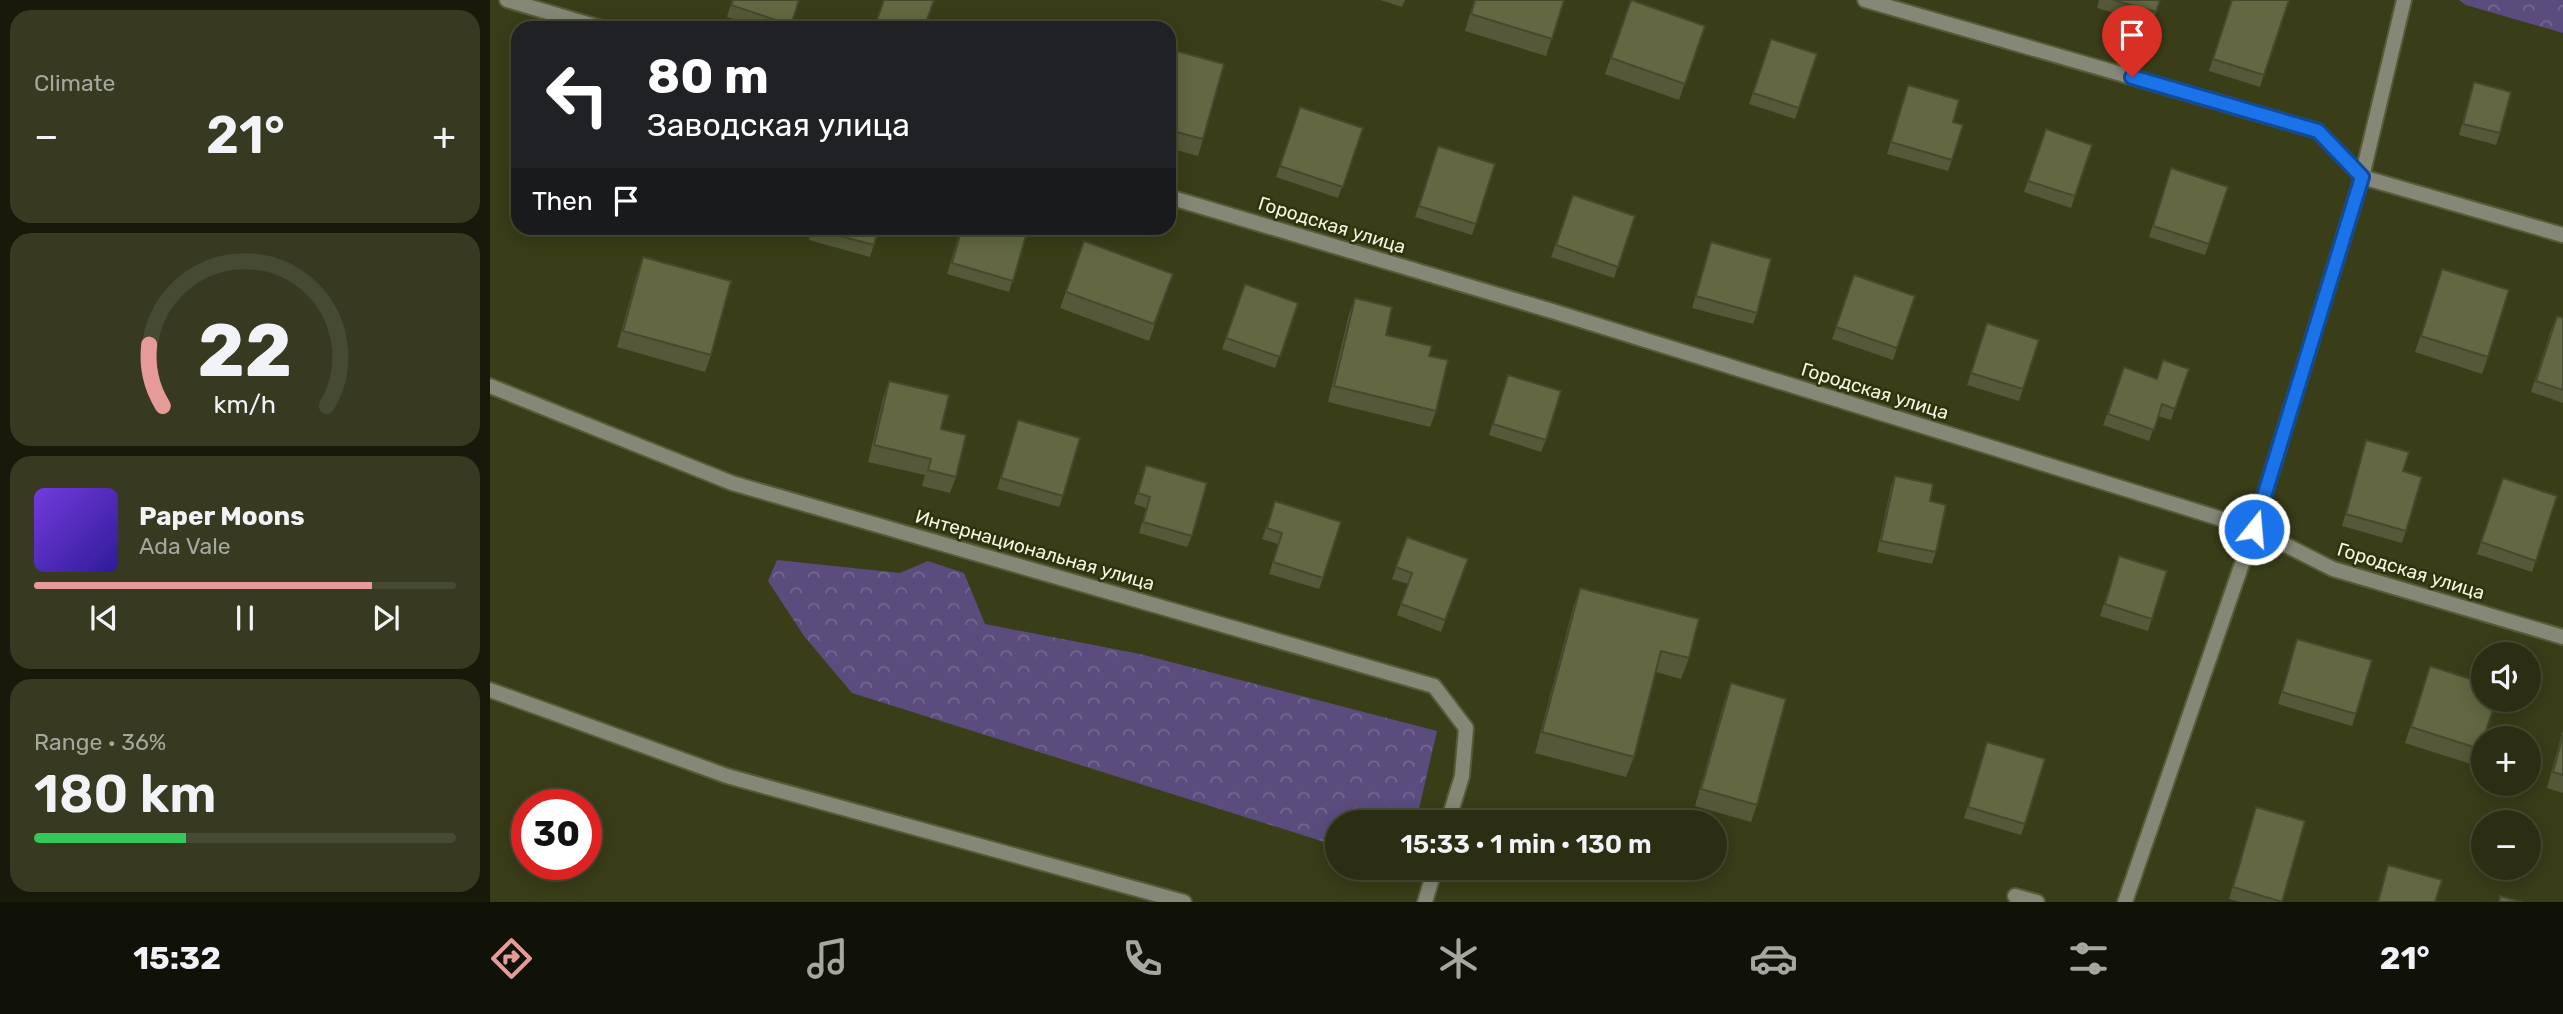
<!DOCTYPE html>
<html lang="en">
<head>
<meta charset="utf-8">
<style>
	:root { --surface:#2b2e12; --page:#373a20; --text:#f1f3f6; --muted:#a6a89f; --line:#474a32; --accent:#e69b98 }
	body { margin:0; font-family:Rubik,sans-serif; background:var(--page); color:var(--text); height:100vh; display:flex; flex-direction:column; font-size:26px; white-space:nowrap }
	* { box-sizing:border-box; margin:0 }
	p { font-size:23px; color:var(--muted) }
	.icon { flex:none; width:38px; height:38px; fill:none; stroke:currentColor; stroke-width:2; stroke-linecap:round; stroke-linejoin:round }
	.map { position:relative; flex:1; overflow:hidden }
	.drawer { display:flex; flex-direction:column; gap:10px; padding:10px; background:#18190a; width:490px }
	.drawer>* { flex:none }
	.banner { position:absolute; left:21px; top:21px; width:665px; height:214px; border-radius:21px; box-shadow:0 4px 18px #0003,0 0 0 2px var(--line); background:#202124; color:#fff; overflow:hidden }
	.controls { position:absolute; left:1981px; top:642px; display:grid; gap:14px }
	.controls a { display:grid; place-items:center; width:70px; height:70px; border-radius:50%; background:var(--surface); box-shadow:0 4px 18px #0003,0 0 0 2px var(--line); font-size:35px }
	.speed { position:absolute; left:21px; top:789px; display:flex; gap:14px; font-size:35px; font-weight:700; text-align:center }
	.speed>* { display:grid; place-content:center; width:91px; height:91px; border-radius:50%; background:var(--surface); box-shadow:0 4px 18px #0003,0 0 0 2px var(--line); line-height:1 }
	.speed .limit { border:10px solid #d22; background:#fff; color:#111 }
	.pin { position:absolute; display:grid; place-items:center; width:60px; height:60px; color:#fff; margin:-72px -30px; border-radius:50% 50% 50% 0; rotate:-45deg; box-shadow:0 0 7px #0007 }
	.pin .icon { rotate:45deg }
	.me { position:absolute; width:77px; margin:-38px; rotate:17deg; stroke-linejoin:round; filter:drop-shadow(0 0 5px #0008) }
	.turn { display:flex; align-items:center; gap:24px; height:147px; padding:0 21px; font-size:32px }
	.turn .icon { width:91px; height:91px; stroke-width:2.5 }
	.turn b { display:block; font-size:49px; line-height:60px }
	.then { display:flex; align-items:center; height:66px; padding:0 21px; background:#0003; gap:14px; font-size:26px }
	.big { font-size:52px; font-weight:600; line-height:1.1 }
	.drawer .tile { flex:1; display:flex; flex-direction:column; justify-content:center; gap:10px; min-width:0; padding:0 24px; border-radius:21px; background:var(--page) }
	.drawer .dial { align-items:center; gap:0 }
	.dial svg { height:182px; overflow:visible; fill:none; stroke:var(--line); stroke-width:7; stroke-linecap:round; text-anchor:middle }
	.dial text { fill:var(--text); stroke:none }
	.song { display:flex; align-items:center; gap:21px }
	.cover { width:84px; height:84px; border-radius:10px; background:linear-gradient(135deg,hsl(260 70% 55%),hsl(250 70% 35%)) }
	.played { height:7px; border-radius:4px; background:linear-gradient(90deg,var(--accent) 80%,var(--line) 80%) }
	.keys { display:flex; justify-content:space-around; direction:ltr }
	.heat { display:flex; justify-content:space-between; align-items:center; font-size:38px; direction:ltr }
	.charge { height:10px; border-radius:5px; background:linear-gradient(90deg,#34c759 36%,var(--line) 0) }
	.trip { position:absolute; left:835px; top:810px; width:402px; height:70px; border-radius:35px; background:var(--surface); box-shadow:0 4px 18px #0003,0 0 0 2px var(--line); font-weight:600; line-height:70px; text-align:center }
	.dock { display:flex; height:112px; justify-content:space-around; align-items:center; background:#111207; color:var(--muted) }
	.dock .icon { width:49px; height:49px }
	.dock .on { color:var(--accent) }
	.dock b { font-size:32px; color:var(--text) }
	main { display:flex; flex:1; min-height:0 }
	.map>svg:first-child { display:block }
</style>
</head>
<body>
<main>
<section class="drawer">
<div class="tile"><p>Climate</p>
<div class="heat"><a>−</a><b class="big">21°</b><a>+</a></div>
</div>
<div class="tile dial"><svg viewBox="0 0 100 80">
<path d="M14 69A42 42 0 1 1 86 69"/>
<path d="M14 69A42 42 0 0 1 8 42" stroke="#e69b98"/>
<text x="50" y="56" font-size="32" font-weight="700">22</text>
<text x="50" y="72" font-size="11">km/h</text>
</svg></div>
<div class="tile">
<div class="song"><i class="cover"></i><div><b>Paper Moons</b><p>Ada Vale</p></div></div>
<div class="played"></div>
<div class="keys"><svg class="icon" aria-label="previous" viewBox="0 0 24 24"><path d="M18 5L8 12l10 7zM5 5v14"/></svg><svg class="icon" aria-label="pause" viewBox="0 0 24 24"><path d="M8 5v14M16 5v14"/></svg><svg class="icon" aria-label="next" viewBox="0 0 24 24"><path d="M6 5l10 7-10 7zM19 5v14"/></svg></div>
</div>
<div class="tile"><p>Range · 36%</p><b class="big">180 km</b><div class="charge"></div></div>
</section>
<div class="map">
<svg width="2073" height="902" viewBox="0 0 2073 902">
	<defs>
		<pattern id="forest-crowns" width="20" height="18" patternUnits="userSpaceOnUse" patternTransform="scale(1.75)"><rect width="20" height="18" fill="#5a4d7e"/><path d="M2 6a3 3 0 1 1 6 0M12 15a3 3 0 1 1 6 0" fill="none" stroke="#726790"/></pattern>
	</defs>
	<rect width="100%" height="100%" fill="#393d18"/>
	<path fill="url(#forest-crowns)" d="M1969,0H2073V33L1976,5Z
		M287,560L410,573L438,561L474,573L495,624L650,654L947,731L926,822H847V846L362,693L314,636L278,581Z"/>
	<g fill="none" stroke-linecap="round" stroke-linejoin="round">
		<g stroke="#575b38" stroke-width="18">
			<path id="minor" d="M17,0L111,28
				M1375,0L1828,131L1872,177L2073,235
				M679,197L1062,311L1764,529L1843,569L2073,637
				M0,386L242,483L944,686L976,728L972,776L958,822
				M0,690L237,776L694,902
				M1525,896L1547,902
				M935,902L945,868
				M1635,902L1764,529L1872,177L1914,0"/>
		</g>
		<use href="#minor" stroke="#858877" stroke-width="14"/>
	</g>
	<path fill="#555939" d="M242,0H309L300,28H271L237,17Z
		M890,0H915L912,7Z
		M984,0H1074L1056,56L975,31Z
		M1141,0L1215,26L1189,100L1115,74Z
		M1609,0H1670L1662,24L1607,8Z
		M1741,0L1774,75L1770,87L1719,71Z
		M1281,39L1309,108L1305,119L1259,104Z
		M679,49L713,139L708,156L679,148Z
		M1984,82L2010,133L2006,145L1969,135L1980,94Z
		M1418,85L1463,122L1462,160L1458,171L1397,154Z
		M810,107L873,128L848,198L786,177Z
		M1556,129L1602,145L1581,208L1534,192Z
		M948,146L986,224L982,235L925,217Z
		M1681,168L1719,244L1715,255L1659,237Z
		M1083,195L1145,216L1124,278L1061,257Z
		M322,228H389L380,257L319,240Z
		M471,228H538L519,292L457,274Z
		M594,241L683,274L659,341L570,308Z
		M1221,242L1267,313L1263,324L1202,308Z
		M153,257L221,355L215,372L127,347L147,274Z
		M1952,269L1998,357L1992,374L1925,352Z
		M1364,275L1425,296L1403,360L1342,339Z
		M755,284L808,303L785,368L732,349Z
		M865,298L896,335L939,356L946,411L940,427L838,402L859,314Z
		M2073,318V403L2041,392L2062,327Z
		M1497,323L1533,389L1529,401L1477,385Z
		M1634,367L1667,379L1699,369L1681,420L1668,416L1659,441L1613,425Z
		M1018,375L1056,440L1051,452L999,435Z
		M399,381L451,429L466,477L460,493L432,486L435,475L378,462L393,398Z
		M528,420L573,496L569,507L507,489Z
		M1876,440L1913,471L1916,531L1912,543L1852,526Z
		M656,465L702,536L697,547L649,533L656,508L644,504Z
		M1405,476L1440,501L1446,552L1442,564L1387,552L1401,487Z
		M2013,478L2067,496L2042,572L1987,554Z
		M785,501L833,578L829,589L779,574L788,544L772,539Z
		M917,537L978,559L951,632L907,615L918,584L902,579Z
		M1629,556L1662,619L1658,631L1610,616Z
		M1090,588L1199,658L1191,679L1166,672L1144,757L1136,777L1045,753L1083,608Z
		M1807,639L1866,714L1862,726L1788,704Z
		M1940,666L1990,749L1984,765L1915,743Z
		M1241,683L1267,805L1261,822L1205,806L1235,699Z
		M2073,730V793L2057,788Z
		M1497,742L1535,824L1531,835L1474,818Z
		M1766,807L1792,902H1750L1739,899Z"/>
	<path fill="#636842" stroke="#45492e" stroke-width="2" d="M243,0H309L301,25L241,5Z
		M394,0H444L434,28H384Z
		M985,0H1074L1062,39L981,14Z
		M1141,0L1215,26L1195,84L1121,58Z
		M1623,0H1670L1666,12Z
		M1742,0H1799L1774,75L1723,59Z
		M535,23L553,28H534Z
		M1281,39L1327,54L1309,108L1263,93Z
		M679,49L734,64L713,139L679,130Z
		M1984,82L2021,92L2010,133L1973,124Z
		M1418,85L1469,100L1463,122L1473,125L1462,160L1401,142Z
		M810,107L873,128L853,187L790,166Z
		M1556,129L1602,145L1585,196L1538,181Z
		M948,146L1005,164L986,224L929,206Z
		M1681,168L1738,187L1719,244L1663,226Z
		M1083,195L1145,216L1128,267L1066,245Z
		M323,228H389L384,245L323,229Z
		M472,228H538L523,281L462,263Z
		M594,241L683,274L664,324L576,292Z
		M1221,242L1281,259L1267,313L1206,296Z
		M153,257L241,281L221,355L133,331Z
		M1952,269L2019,290L1998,357L1931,336Z
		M1364,275L1425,296L1407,348L1346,327Z
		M755,284L808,303L790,357L736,338Z
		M865,298L902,307L896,335L942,346L939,356L958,360L946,411L844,386Z
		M2067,316L2073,318V390L2046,381Z
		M1497,323L1549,340L1533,389L1481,373Z
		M1673,360L1699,369L1685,409L1672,404L1664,430L1618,414L1634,367L1667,379Z
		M1018,375L1071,391L1056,440L1003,424Z
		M399,381L459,395L451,429L476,435L466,477L438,470L441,459L384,445Z
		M528,420L590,438L573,496L511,478Z
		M1876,440L1919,452L1913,471L1932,477L1916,531L1856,514Z
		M656,465L717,483L702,536L653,522L660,497L648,493Z
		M1405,476L1443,484L1440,501L1456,505L1446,552L1391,541Z
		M2013,478L2067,496L2046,561L1991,542Z
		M785,501L851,522L833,578L783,562L792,533L777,528Z
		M917,537L978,559L955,620L911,604L922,573L906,567Z
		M1629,556L1677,571L1662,619L1615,604Z
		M1090,588L1209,619L1199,658L1171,651L1144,757L1052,732Z
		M1807,639L1882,660L1866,714L1792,692Z
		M1940,666L1993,683V700H2006L1990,749L1921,727Z
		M1241,683L1296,699L1267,805L1211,789Z
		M2073,735V775L2063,772Z
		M1497,742L1555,759L1535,824L1478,807Z
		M1766,807L1815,821L1792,902L1743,887Z
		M1898,865L1952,880L1945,902H1888Z
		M2010,896L2032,902H2009Z"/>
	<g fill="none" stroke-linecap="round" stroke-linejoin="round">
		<g stroke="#114b97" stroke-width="18">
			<path id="route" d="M1642,77L1828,131L1872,177L1764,529"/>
		</g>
		<use href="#route" stroke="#1a73e8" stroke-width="12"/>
	</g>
	<g text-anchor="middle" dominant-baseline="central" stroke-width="5" stroke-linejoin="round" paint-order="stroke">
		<g font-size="19" fill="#f3f7e2" stroke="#2f330d">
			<text transform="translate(842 225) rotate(17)">Городская улица</text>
			<text transform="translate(1385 391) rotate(17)">Городская улица</text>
			<text transform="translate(545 550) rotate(16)">Интернациональная улица</text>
			<text transform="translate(1921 571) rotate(17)">Городская улица</text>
		</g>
	</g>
</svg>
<div class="controls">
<a><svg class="icon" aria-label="sound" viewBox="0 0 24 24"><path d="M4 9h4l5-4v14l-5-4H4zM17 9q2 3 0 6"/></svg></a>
<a>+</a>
<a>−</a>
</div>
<div class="speed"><div class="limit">30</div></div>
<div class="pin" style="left:1642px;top:77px;background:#d93025"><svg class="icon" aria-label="arrive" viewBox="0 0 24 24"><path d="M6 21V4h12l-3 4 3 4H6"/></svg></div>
<svg class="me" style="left:1764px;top:529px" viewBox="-20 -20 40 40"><circle r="17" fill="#1a73e8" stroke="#fff" stroke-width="3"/><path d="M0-11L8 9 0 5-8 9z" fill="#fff"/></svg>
<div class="trip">15:33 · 1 min · 130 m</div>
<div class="banner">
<div class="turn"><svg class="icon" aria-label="left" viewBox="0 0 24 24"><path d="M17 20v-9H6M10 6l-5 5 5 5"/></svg><div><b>80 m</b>Заводская улица</div></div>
<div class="then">Then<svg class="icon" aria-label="arrive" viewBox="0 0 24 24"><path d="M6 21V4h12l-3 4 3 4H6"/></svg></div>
</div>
</div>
</main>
<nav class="dock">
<b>15:32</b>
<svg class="icon on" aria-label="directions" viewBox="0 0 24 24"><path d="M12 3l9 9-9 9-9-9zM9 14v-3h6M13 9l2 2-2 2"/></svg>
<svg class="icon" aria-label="music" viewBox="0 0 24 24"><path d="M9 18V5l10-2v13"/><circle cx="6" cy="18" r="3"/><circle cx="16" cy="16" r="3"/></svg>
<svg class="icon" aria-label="phone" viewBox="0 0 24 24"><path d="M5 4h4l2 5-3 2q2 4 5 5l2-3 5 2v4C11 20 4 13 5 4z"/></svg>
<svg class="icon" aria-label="climate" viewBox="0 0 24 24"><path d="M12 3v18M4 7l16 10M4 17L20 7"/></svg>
<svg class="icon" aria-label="car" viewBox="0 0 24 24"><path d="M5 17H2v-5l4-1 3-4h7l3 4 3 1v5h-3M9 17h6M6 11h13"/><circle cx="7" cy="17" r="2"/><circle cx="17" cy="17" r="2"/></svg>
<svg class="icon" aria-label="filters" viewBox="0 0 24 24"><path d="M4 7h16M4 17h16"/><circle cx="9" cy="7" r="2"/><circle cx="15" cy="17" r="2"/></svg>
<b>21°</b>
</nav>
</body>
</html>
